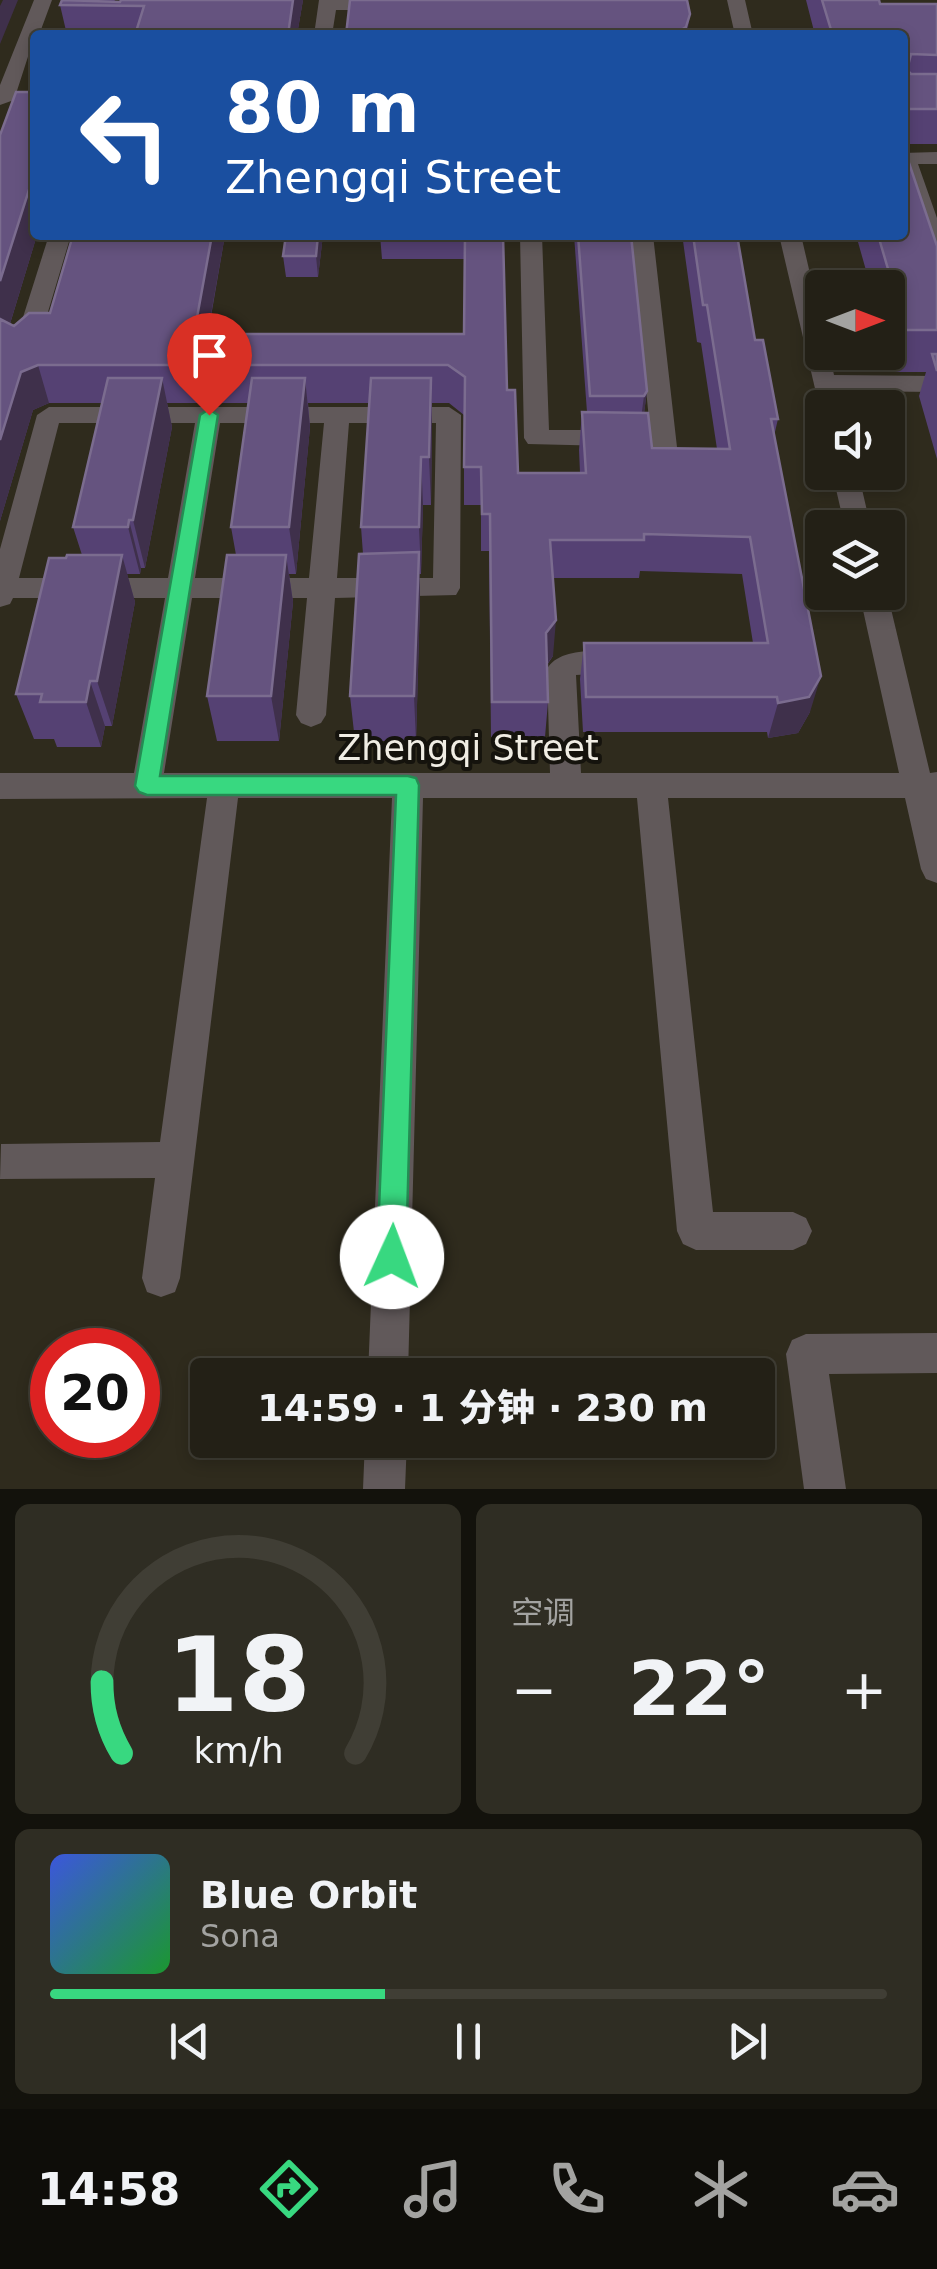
<!DOCTYPE html>
<html lang="zh">
<head>
<meta charset="utf-8">
<style>
	:root { --surface:#232016; --page:#2f2d23; --text:#f1f3f6; --muted:#a3a3a1; --line:#403e35; --accent:#38d880 }
	body { margin:0; font-family:"DejaVu Sans","Noto Sans SC",sans-serif; background:var(--page); color:var(--text); height:100vh; display:flex; flex-direction:column; font-size:38px; white-space:nowrap }
	* { box-sizing:border-box; margin:0 }
	p { font-size:32px; color:var(--muted) }
	.icon { flex:none; width:55px; height:55px; fill:none; stroke:currentColor; stroke-width:2; stroke-linecap:round; stroke-linejoin:round }
	.map { position:relative; height:1489px; overflow:hidden }
	.side { display:flex; flex-direction:column; gap:15px; padding:15px; background:#13120c; flex:1 }
	.side>* { flex:none }
	.banner { position:absolute; left:30px; top:30px; width:878px; height:210px; border-radius:10px; box-shadow:0 5px 15px #0003,0 0 0 2px var(--line); background:#1a4fa0; color:#fff; overflow:hidden }
	.needle { width:65px; rotate:90deg }
	.controls { position:absolute; left:805px; top:270px; display:grid; gap:20px }
	.controls a { display:grid; place-items:center; width:100px; height:100px; border-radius:10px; background:var(--surface); box-shadow:0 5px 15px #0003,0 0 0 2px var(--line); font-size:50px }
	.speed { position:absolute; left:30px; top:1328px; display:flex; gap:20px; font-size:50px; font-weight:700; text-align:center }
	.speed>* { display:grid; place-content:center; width:130px; height:130px; border-radius:50%; background:var(--surface); box-shadow:0 5px 15px #0003,0 0 0 2px var(--line); line-height:1 }
	.speed .limit { border:15px solid #d22; background:#fff; color:#111 }
	.pin { position:absolute; display:grid; place-items:center; width:85px; height:85px; color:#fff; margin:-102px -42px; border-radius:50% 50% 50% 0; rotate:-45deg; box-shadow:0 0 10px #0007 }
	.pin .icon { rotate:45deg }
	.me { position:absolute; width:110px; margin:-55px; rotate:2deg; stroke-linejoin:round; filter:drop-shadow(0 0 8px #0008) }
	.turn { display:flex; align-items:center; gap:35px; height:210px; padding:0 30px; font-size:45px }
	.turn .icon { width:130px; height:130px; stroke-width:2.5 }
	.turn b { display:block; font-size:70px; line-height:85px }
	.big { font-size:75px; font-weight:800; line-height:1.1 }
	.side .tile { flex:1; display:flex; flex-direction:column; justify-content:center; gap:15px; min-width:0; padding:0 35px; border-radius:15px; background:var(--page) }
	.side .dial { align-items:center; gap:0 }
	.dial svg { height:260px; overflow:visible; fill:none; stroke:var(--line); stroke-width:7; stroke-linecap:round; text-anchor:middle }
	.dial text { fill:var(--text); stroke:none }
	.song { display:flex; align-items:center; gap:30px }
	.cover { width:120px; height:120px; border-radius:15px; background:linear-gradient(135deg,hsl(230 70% 55%),hsl(130 70% 35%)) }
	.played { height:10px; border-radius:5px; background:linear-gradient(90deg,var(--accent) 40%,var(--line) 40%) }
	.keys { display:flex; justify-content:space-around; direction:ltr }
	.heat { display:flex; justify-content:space-between; align-items:center; font-size:55px; direction:ltr }
	.side .tiles { flex:1; display:grid; gap:15px; grid-template-columns:1fr 1fr }
	.tile:last-child { grid-column:span 2 }
	.trip { position:absolute; left:190px; top:1358px; width:585px; height:100px; border-radius:10px; background:var(--surface); box-shadow:0 5px 15px #0003,0 0 0 2px var(--line); font-weight:800; line-height:100px; text-align:center }
	.menu { display:flex; height:160px; justify-content:space-around; align-items:center; background:#0e0d09; color:var(--muted) }
	.menu .icon { width:70px; height:70px }
	.menu .active { color:var(--accent) }
	.menu b { font-size:45px; color:var(--text) }
	.map>svg:first-child { display:block }
</style>
</head>
<body>
<div class="map">
<svg width="937" height="1489" viewBox="0 0 937 1489">
	<rect width="100%" height="100%" fill="#2f2b1d"/>
	<g fill="none" stroke-linecap="round" stroke-linejoin="round">
		<path fill="#61595a" fill-rule="evenodd" d="M34,0H52L39,35H35L14,100L0,105V85Z
			M319,0H391L398,5L389,10H336L332,35H314Z
			M727,0H745L753,35H735Z
			M937,152V164H918L937,218V245L922,238L902,179V153Z
			M49,235H71L36,352L24,360L12,352Z
			M520,235H542L549,430H650L631,235H653L678,456L674,462H656L651,447L528,444L524,438Z
			M779,235H801L822,325V352H829L834,375L937,376V392L838,391L842,408H822L821,414Z
			M49,407H449L461,415L460,588L456,595L335,598L326,715L321,723L311,727L301,723L296,715L307,598H192L164,773H550L547,669C559,646 608,649 630,656L634,664L630,672L576,675L581,773H899L859,592H887L930,773L937,772V883L926,879L921,869L905,798H668L713,1212H793L806,1218L812,1231L806,1244L793,1250H696L683,1244L677,1231L637,798H423L408,1375H368L392,798H238L180,1278L175,1292L161,1297L147,1292L142,1278L155,1178L0,1179L1,1144L160,1142L207,798L0,799V773H134L165,598H13L10,604L0,607V549L37,415ZM59,423H195L168,578H19ZM220,423H324L309,578H195ZM349,423H436L433,578H337Z
			M832,472H858L871,528H845Z
			M937,1333V1373L829,1374L846,1489H804L786,1354L792,1340L806,1334Z
			M365,1440H407L405,1489H363Z"/>
	</g>
	<path fill="#554173" d="M62,0H115L114,2H120L121,0H303L297,35H67L60,5Z
		M806,0H879L880,4H937V144H902V35H815Z
		M0,135L37,235L10,324L14,326L50,313L225,235L208,334H464L465,259H382L380,235H503L507,390L518,473H580L579,450L582,412H587L574,235H631L647,391L644,413L652,448L717,449L701,343L697,342L683,241L684,235H737L755,340L778,419L774,436L810,712L798,733L768,738L767,732H583L580,679L584,643H753L742,574L640,571L639,578H553V656L547,665L548,702L545,737H491L489,551H481V505H464V415L449,403H432L431,505H423L421,574H419L420,600L416,741H355L350,696L363,554L361,527L369,403H308L310,427L296,574H289L293,602L279,741H217L207,696L236,555L231,527L248,403H167L172,427L145,568H141L140,574H127L135,602L112,726H105L101,747H57L54,739H34L16,694L66,558L82,555L73,527L103,403H49L33,410L0,521Z
		M286,235H323L318,277H286L283,256Z
		M856,235H902L937,246V459L919,396L926,372H894L888,349V288H871Z"/>
	<path fill="#3f304b" d="M3,0H18L0,44V6Z
		M293,0H303L297,35H288Z
		M690,14L687,35H673Z
		M35,171V235H37L5,340L0,346V281Z
		M212,235H225L202,365L194,334Z
		M318,235H323L318,277L316,256Z
		M38,365L49,403L33,410L0,521V440L21,372Z
		M162,378L172,427L145,568L133,520Z
		M305,378L310,427L296,574L289,527Z
		M431,378L432,427L431,505L429,457Z
		M647,391L643,421L640,426L644,396Z
		M421,457L423,505L421,574L419,527Z
		M129,520L141,568L140,574L128,527Z
		M419,552L420,600L416,741L414,696Z
		M122,555L135,602L112,726L97,681Z
		M286,555L293,602L279,741L271,696Z
		M556,620L553,656L543,669L546,633Z
		M821,676L810,712L798,733L768,738L778,703Z
		M90,681L105,726L101,747L86,702Z"/>
	<path fill="#65537f" stroke="#7b6c8f" stroke-width="2.5" d="M62,0L120,2L121,0H293L288,35H135L144,6L60,5Z
		M350,0H687L690,14L686,27L673,35H346Z
		M822,0H879L880,4H937V55L911,54L907,70L911,74H937V109H902V35H852V33H832Z
		M16,92H35V171L0,281V135Z
		M902,160H908L937,246V330H906L878,235H902Z
		M73,235H212L194,334H464L465,235H503L507,390H515L518,473H586L582,412L648,413L652,448L730,449L707,305H703L693,235H737L755,340H763L778,419H771L821,676L809,697L778,703L777,697H586L584,643H768L750,537L644,534V540H550L556,620L546,633L548,702H492L490,514H482L481,467H464L465,377L448,365H38L21,372L0,440V319L14,326L29,313H50Z
		M286,235H318L316,256H283Z
		M578,235H631L647,391L644,396H590Z
		M932,354H937V371Z
		M108,378H162L133,520H129L128,527H73Z
		M252,378H305L289,527H231Z
		M371,378H431L429,457H421L419,527H361Z
		M419,552L414,696H350L359,554Z
		M67,555H122L97,681H90L86,702H40L42,694H16L49,558H66Z
		M227,555H286L271,696H207Z"/>
	<path fill="#38d880" stroke="#248c53" stroke-width="2.5" d="M209,409L218,415L160,776H408L416,778L419,785L406,1257L402,1267L392,1271L382,1267L377,1257L396,795H147L139,792L135,786L200,415Z"/>
	<g text-anchor="middle" dominant-baseline="central" stroke-width="8" stroke-linejoin="round" paint-order="stroke">
		<g font-size="35" fill="#f0ede4" stroke="#15130d">
			<text x="468" y="748">Zhengqi Street</text>
		</g>
	</g>
</svg>
<div class="controls">
<a><svg class="needle" viewBox="-14 -14 28 28"><path d="M0-13l5 13h-10z" fill="#e53935"/><path d="M0 13l5-13h-10z" fill="#a3a3a1"/></svg></a>
<a><svg class="icon" aria-label="sound" viewBox="0 0 24 24"><path d="M4 9h4l5-4v14l-5-4H4zM17 9q2 3 0 6"/></svg></a>
<a><svg class="icon" aria-label="layers" viewBox="0 0 24 24"><path d="M12 4l9 5-9 5-9-5zM3 14l9 5 9-5"/></svg></a>
</div>
<div class="speed"><div class="limit">20</div></div>
<div class="pin" style="left:209px;top:415px;background:#d93025"><svg class="icon" aria-label="arrive" viewBox="0 0 24 24"><path d="M6 21V4h12l-3 4 3 4H6"/></svg></div>
<svg class="me" style="left:392px;top:1257px" viewBox="-20 -20 40 40"><circle r="19" fill="#fff"/><path d="M0-13L10 11 0 6-10 11z" fill="#38d880"/></svg>
<div class="trip">14:59 · 1 分钟 · 230 m</div>
<div class="banner">
<div class="turn"><svg class="icon" aria-label="left" viewBox="0 0 24 24"><path d="M17 20v-9H6M10 6l-5 5 5 5"/></svg><div><b>80 m</b>Zhengqi Street</div></div>
</div>
</div>
<section class="side">
<div class="tiles">
<div class="tile dial"><svg viewBox="0 0 100 80">
<path d="M14 69A42 42 0 1 1 86 69"/>
<path d="M14 69A42 42 0 0 1 8 47" stroke="#38d880"/>
<text x="50" y="56" font-size="32" font-weight="700">18</text>
<text x="50" y="72" font-size="11">km/h</text>
</svg></div>
<div class="tile"><p>空调</p>
<div class="heat"><a>−</a><b class="big">22°</b><a>+</a></div>
</div>
<div class="tile">
<div class="song"><i class="cover"></i><div><b>Blue Orbit</b><p>Sona</p></div></div>
<div class="played"></div>
<div class="keys"><svg class="icon" aria-label="previous" viewBox="0 0 24 24"><path d="M18 5L8 12l10 7zM5 5v14"/></svg><svg class="icon" aria-label="pause" viewBox="0 0 24 24"><path d="M8 5v14M16 5v14"/></svg><svg class="icon" aria-label="next" viewBox="0 0 24 24"><path d="M6 5l10 7-10 7zM19 5v14"/></svg></div>
</div>
</div>
</section>
<nav class="menu">
<b>14:58</b>
<svg class="icon active" aria-label="directions" viewBox="0 0 24 24"><path d="M12 3l9 9-9 9-9-9zM9 14v-3h6M13 9l2 2-2 2"/></svg>
<svg class="icon" aria-label="music" viewBox="0 0 24 24"><path d="M9 18V5l10-2v13"/><circle cx="6" cy="18" r="3"/><circle cx="16" cy="16" r="3"/></svg>
<svg class="icon" aria-label="phone" viewBox="0 0 24 24"><path d="M5 4h4l2 5-3 2q2 4 5 5l2-3 5 2v4C11 20 4 13 5 4z"/></svg>
<svg class="icon" aria-label="climate" viewBox="0 0 24 24"><path d="M12 3v18M4 7l16 10M4 17L20 7"/></svg>
<svg class="icon" aria-label="car" viewBox="0 0 24 24"><path d="M5 17H2v-5l4-1 3-4h7l3 4 3 1v5h-3M9 17h6M6 11h13"/><circle cx="7" cy="17" r="2"/><circle cx="17" cy="17" r="2"/></svg>
</nav>
</body>
</html>
